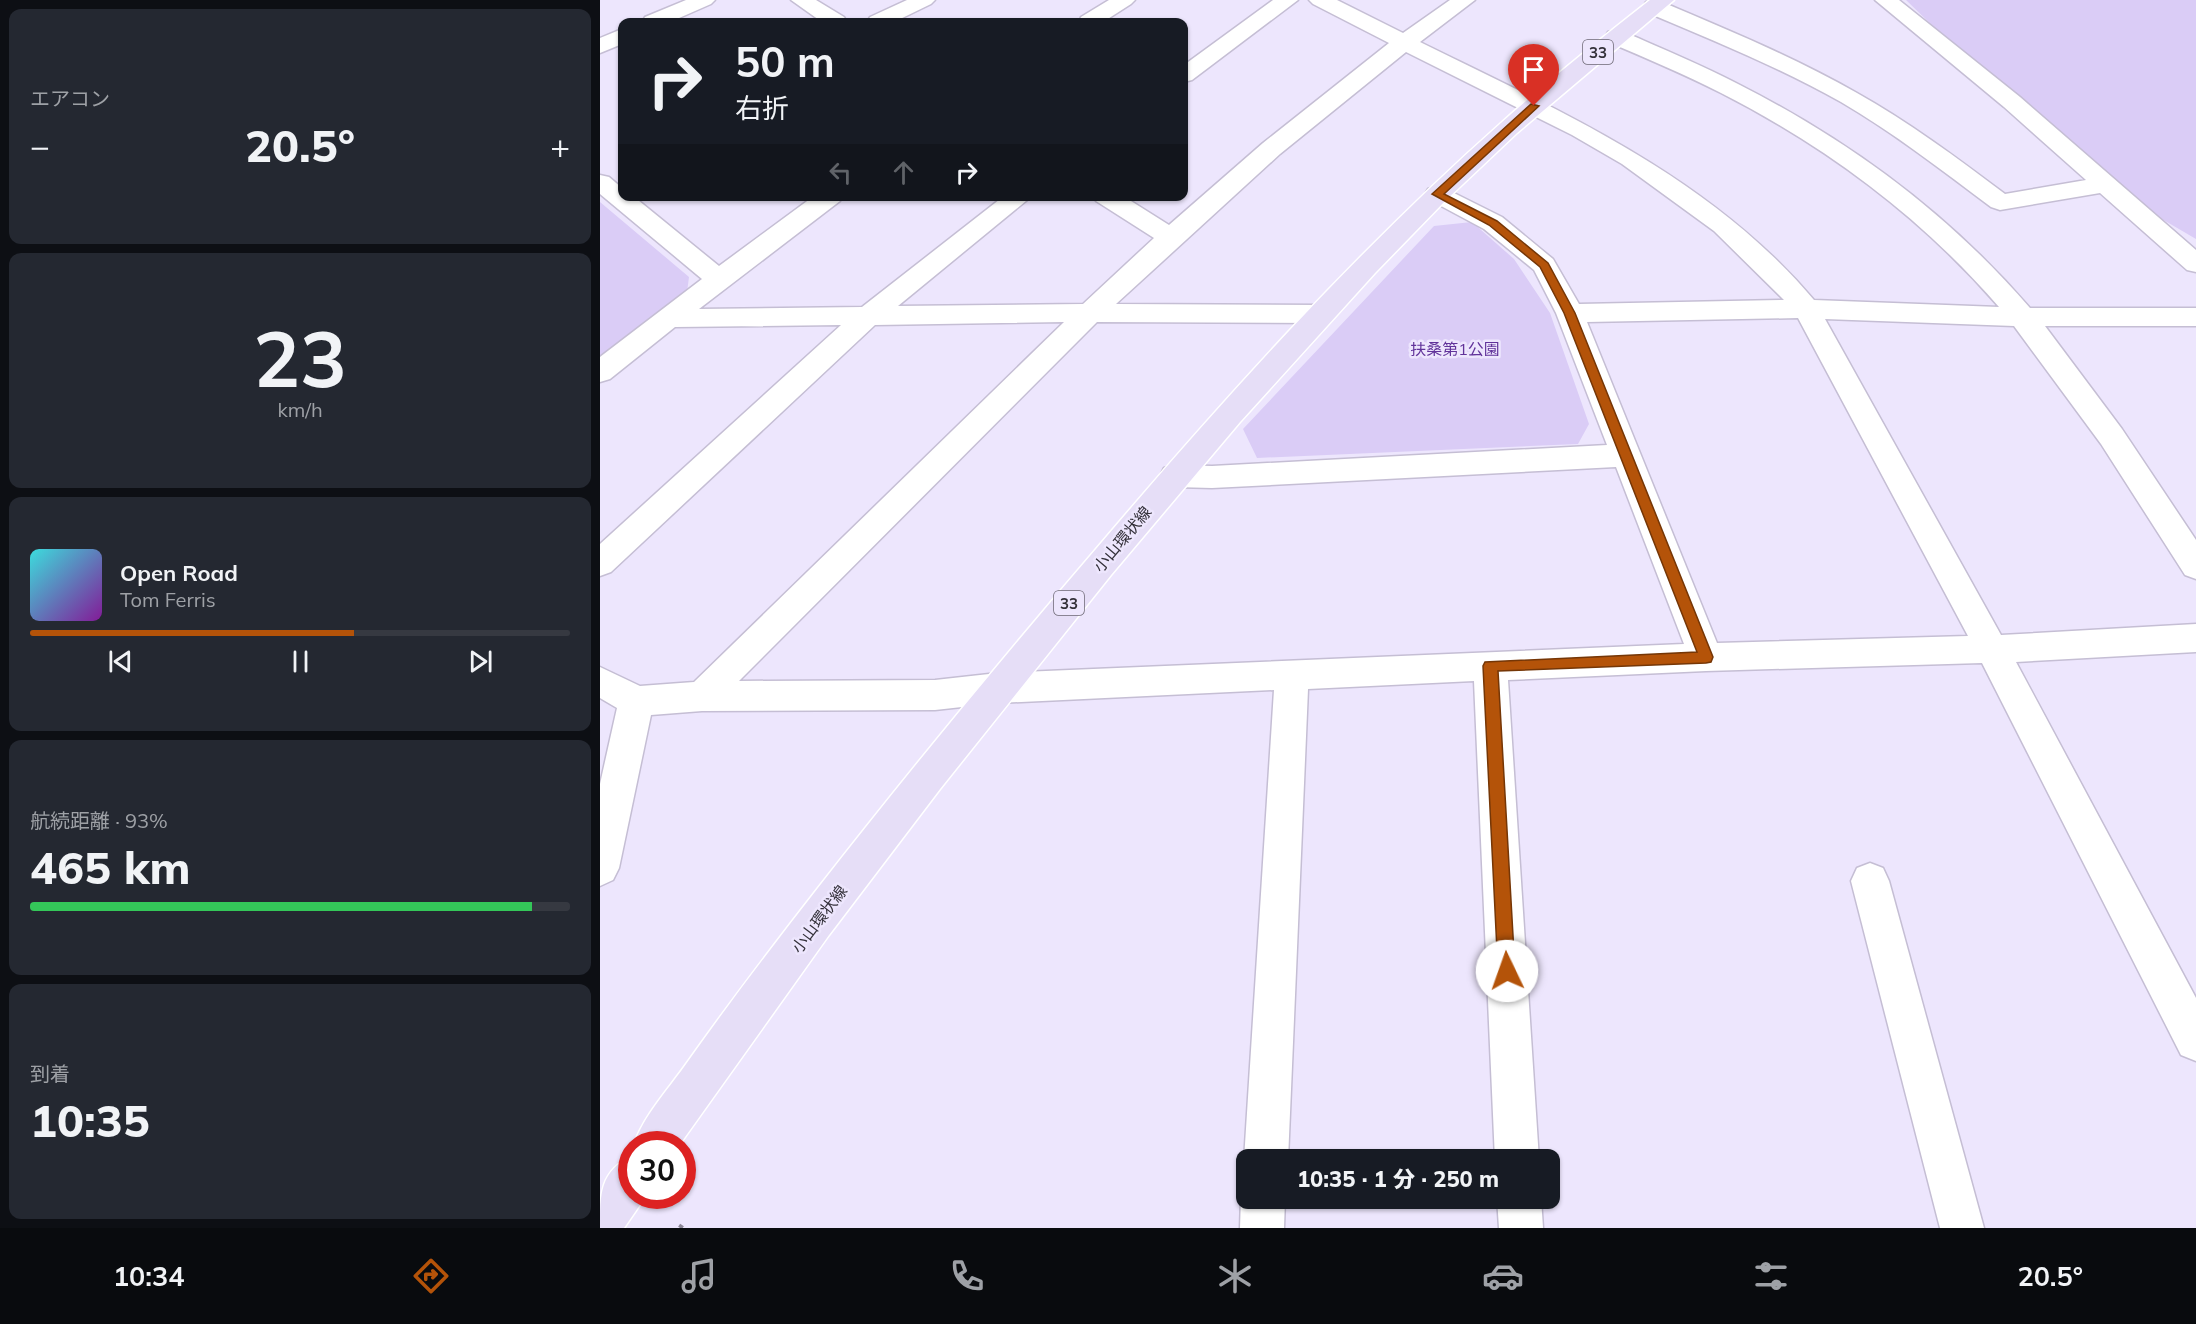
<!DOCTYPE html>
<html lang="ja">
<head>
<meta charset="utf-8">
<style>
	:root { --surface:#171b24; --page:#242831; --text:#f1f3f6; --muted:#9ea1a6; --line:#363941; --accent:#b45309 }
	body { margin:0; font-family:Mulish,"Noto Sans JP",sans-serif; background:var(--page); color:var(--text); height:100vh; display:flex; flex-direction:column; font-size:22px; white-space:nowrap }
	* { box-sizing:border-box; margin:0 }
	p { font-size:20px; color:var(--muted) }
	.icon { flex:none; width:33px; height:33px; fill:none; stroke:currentColor; stroke-width:2; stroke-linecap:round; stroke-linejoin:round }
	.map { position:relative; flex:1; overflow:hidden }
	.drawer { display:flex; flex-direction:column; gap:9px; padding:9px; background:#0d0f14; width:600px }
	.drawer>* { flex:none }
	.banner { position:absolute; left:18px; top:18px; width:570px; height:183px; border-radius:12px; box-shadow:0 2px 4px #0004; background:#171b24; color:var(--text); overflow:hidden }
	.speed { position:absolute; left:18px; top:1131px; display:flex; gap:12px; font-size:30px; font-weight:700; text-align:center }
	.speed>* { display:grid; place-content:center; width:78px; height:78px; border-radius:50%; background:var(--surface); box-shadow:0 2px 4px #0004; line-height:1 }
	.speed .limit { border:9px solid #d22; background:#fff; color:#111 }
	.pin { position:absolute; display:grid; place-items:center; width:51px; height:51px; color:#fff; margin:-62px -26px; border-radius:50% 50% 50% 0; rotate:-45deg; box-shadow:0 0 6px #0007 }
	.pin .icon { rotate:45deg }
	.me { position:absolute; width:66px; margin:-33px; rotate:357deg; stroke-linejoin:round; filter:drop-shadow(0 0 4px #0008) }
	.turn { display:flex; align-items:center; gap:21px; height:126px; padding:0 18px; font-size:27px }
	.turn .icon { width:78px; height:78px; stroke-width:2.5 }
	.turn b { display:block; font-size:42px; line-height:51px }
	.lanes { display:flex; align-items:center; height:57px; padding:0 18px; background:#0003; justify-content:center; gap:30px; direction:ltr }
	.lanes .off { opacity:.35 }
	.big { font-size:45px; font-weight:800; line-height:1.1 }
	.drawer .tile { flex:1; display:flex; flex-direction:column; justify-content:center; gap:9px; min-width:0; padding:0 21px; border-radius:12px; background:var(--page) }
	.drawer .dial { align-items:center; gap:0 }
	.dial b { font-size:78px; line-height:1 }
	.song { display:flex; align-items:center; gap:18px }
	.cover { width:72px; height:72px; border-radius:9px; background:linear-gradient(135deg,hsl(180 70% 55%),hsl(290 70% 35%)) }
	.played { height:6px; border-radius:3px; background:linear-gradient(90deg,var(--accent) 60%,var(--line) 60%) }
	.keys { display:flex; justify-content:space-around; direction:ltr }
	.heat { display:flex; justify-content:space-between; align-items:center; font-size:33px; direction:ltr }
	.charge { height:9px; border-radius:4px; background:linear-gradient(90deg,#34c759 93%,var(--line) 0) }
	.trip { position:absolute; left:636px; top:1149px; width:324px; height:60px; border-radius:12px; background:var(--surface); box-shadow:0 2px 4px #0004; font-weight:800; line-height:60px; text-align:center }
	.tabs { display:flex; height:96px; justify-content:space-around; align-items:center; background:#090b0e; color:var(--muted) }
	.tabs .icon { width:42px; height:42px }
	.tabs .active { color:var(--accent) }
	.tabs b { font-size:27px; color:var(--text) }
	main { display:flex; flex:1; min-height:0 }
	.map>svg:first-child { display:block }
</style>
</head>
<body>
<main>
<section class="drawer">
<div class="tile"><p>エアコン</p>
<div class="heat"><a>−</a><b class="big">20.5°</b><a>+</a></div>
</div>
<div class="tile dial"><b>23</b><p>km/h</p></div>
<div class="tile">
<div class="song"><i class="cover"></i><div><b>Open Road</b><p>Tom Ferris</p></div></div>
<div class="played"></div>
<div class="keys"><svg class="icon" aria-label="previous" viewBox="0 0 24 24"><path d="M18 5L8 12l10 7zM5 5v14"/></svg><svg class="icon" aria-label="pause" viewBox="0 0 24 24"><path d="M8 5v14M16 5v14"/></svg><svg class="icon" aria-label="next" viewBox="0 0 24 24"><path d="M6 5l10 7-10 7zM19 5v14"/></svg></div>
</div>
<div class="tile"><p>航続距離 · 93%</p><b class="big">465 km</b><div class="charge"></div></div>
<div class="tile"><p>到着</p><b class="big">10:35</b></div>
</section>
<div class="map">
<svg width="1596" height="1228" viewBox="0 0 1596 1228">
	<rect width="100%" height="100%" fill="#ede6fd"/>
	<path fill="#daccf6" d="M1306,0H1596V239L1543,208L1415,106Z
		M0,202L89,277L87,292L0,360Z
		M872,222L914,259L950,313L989,424L978,444L657,458L643,429L834,226Z"/>
	<g fill="none" stroke-linecap="round" stroke-linejoin="round">
		<g stroke="#c5bed4" stroke-width="3">
			<path id="minor" d="M86,0H115L111,4L70,22H42L45,17Z
				M191,0H216L244,17L247,22H222Z
				M307,0H335L331,4L294,22H267L270,17Z
				M509,0H535L531,4L503,22H479L481,17Z
				M673,0H698L592,80L584,82V65Z
				M709,0H737L803,33L850,0H875L820,42C962,112 1109,176 1214,300L1399,307C1321,217 1227,147 1121,93C1084,74 1046,58 1008,42L1005,37L1008,32L1016,30L1024,32C1063,49 1102,65 1140,85C1250,141 1349,214 1430,308H1596V326H1445L1522,429L1596,540V579L1585,575L1501,444L1414,326L1225,319L1401,635L1596,624V652L1416,662L1596,998V1061L1581,1055L1382,663L1106,671L908,680L939,1160H895L874,681L708,689L688,1160H646V1165L644,1160L674,690L398,703L335,710L102,711L51,715L19,868L13,880L0,886V784L17,708L0,698V667L40,686L94,682L464,322L275,325L11,572L0,576V544L241,325L75,327L10,379L0,382V357L102,279L0,194V175L9,177L22,188V196H33L119,266L214,196H243L240,201L99,309L262,307L404,196H432L298,306L483,304L554,238L496,201L493,196H523L569,225L663,143L789,43L713,4ZM806,52L972,135L1022,164L1114,231L1184,300L979,304L953,259L902,217L846,189L837,186L828,189L825,194L828,199L884,229L934,270L956,313L1007,445L612,466L575,465L564,468L560,476L564,484L575,487L612,488L1016,467L1084,644L398,673L335,680L139,681L497,322L721,323L731,320L735,314L731,308L721,305L516,304L680,154ZM1198,318L1368,636L1117,643L987,322Z
				M1275,0H1299L1420,97L1596,250V272L1587,270L1500,193L1400,210L1391,207C1343,171 1294,133 1241,102C1179,67 1112,40 1046,12L1043,7L1046,2L1054,1L1062,2C1128,30 1194,57 1257,93C1309,122 1357,158 1405,194L1486,180L1404,107Z
				M22,29V44L0,53V38Z
				M1270,863L1283,868L1289,881L1384,1228H1340L1251,881L1257,868Z
				M646,1184V1198H685L684,1228H640L641,1198Z
				M897,1198H941L943,1228H899Z"/>
		</g>
		<g stroke="#fff" stroke-width="3">
			<path id="major" d="M1050,0H1074L917,133L845,201L775,273L640,422L511,575L340,789L229,935L80,1144H34C44,1116 66,1092 84,1067C127,1006 172,947 218,888C310,770 405,655 502,542C627,395 757,251 901,123C949,80 999,40 1050,0Z
				M32,1156V1196H46L24,1228H0C0,1194 0,1171 32,1156Z"/>
		</g>
		<path stroke="#8c8797" stroke-width="4.5" stroke-dasharray="4 4" stroke-linecap="butt" d="M80,1228L82,1225"/>
		<use href="#minor" fill="#fff" fill-rule="evenodd"/>
		<use href="#major" fill="#e6def7" fill-rule="evenodd"/>
	</g>
	<path fill="#b45309" stroke="#753606" stroke-width="1.5" d="M931,104L939,106L844,194L897,221L948,263L975,313L1113,657L1111,662L1106,663L898,671L915,971L913,977L907,979L901,977L898,971L883,666L885,662L1097,652L964,313L940,267L889,225L832,194Z"/>
	<g text-anchor="middle" dominant-baseline="central" stroke-width="5" stroke-linejoin="round" paint-order="stroke">
		<g fill="#ede6fd" stroke="#6c6774" stroke-width="1.5">
			<rect x="983" y="40" width="30" height="24" rx="4.5"/>
			<rect x="454" y="591" width="30" height="24" rx="4.5"/>
		</g>
		<g font-size="15" font-weight="bold" fill="#34313a">
			<text x="998" y="52">33</text>
			<text x="469" y="603">33</text>
		</g>
		<g font-size="16" fill="#61339a" stroke="#ede6fd">
			<text x="855" y="349">扶桑第1公園</text>
		</g>
		<g font-size="16" fill="#34313a" stroke="#ede6fd">
			<text transform="translate(522 539) rotate(-50)">小山環状線</text>
			<text transform="translate(219 919) rotate(-53)">小山環状線</text>
		</g>
	</g>
</svg>
<div class="speed"><div class="limit">30</div></div>
<div class="pin" style="left:934px;top:106px;background:#d93025"><svg class="icon" aria-label="arrive" viewBox="0 0 24 24"><path d="M6 21V4h12l-3 4 3 4H6"/></svg></div>
<svg class="me" style="left:907px;top:971px" viewBox="-20 -20 40 40"><circle r="19" fill="#fff"/><path d="M0-13L10 11 0 6-10 11z" fill="#b45309"/></svg>
<div class="trip">10:35 · 1 分 · 250 m</div>
<div class="banner">
<div class="turn"><svg class="icon" aria-label="right" viewBox="0 0 24 24"><path d="M7 20v-9h11M14 6l5 5-5 5"/></svg><div><b>50 m</b>右折</div></div>
<div class="lanes"><svg class="icon off" aria-label="left" viewBox="0 0 24 24"><path d="M17 20v-9H6M10 6l-5 5 5 5"/></svg><svg class="icon off" aria-label="ahead" viewBox="0 0 24 24"><path d="M12 20V5M6 11l6-6 6 6"/></svg><svg class="icon" aria-label="right" viewBox="0 0 24 24"><path d="M7 20v-9h11M14 6l5 5-5 5"/></svg></div>
</div>
</div>
</main>
<nav class="tabs">
<b>10:34</b>
<svg class="icon active" aria-label="directions" viewBox="0 0 24 24"><path d="M12 3l9 9-9 9-9-9zM9 14v-3h6M13 9l2 2-2 2"/></svg>
<svg class="icon" aria-label="music" viewBox="0 0 24 24"><path d="M9 18V5l10-2v13"/><circle cx="6" cy="18" r="3"/><circle cx="16" cy="16" r="3"/></svg>
<svg class="icon" aria-label="phone" viewBox="0 0 24 24"><path d="M5 4h4l2 5-3 2q2 4 5 5l2-3 5 2v4C11 20 4 13 5 4z"/></svg>
<svg class="icon" aria-label="climate" viewBox="0 0 24 24"><path d="M12 3v18M4 7l16 10M4 17L20 7"/></svg>
<svg class="icon" aria-label="car" viewBox="0 0 24 24"><path d="M5 17H2v-5l4-1 3-4h7l3 4 3 1v5h-3M9 17h6M6 11h13"/><circle cx="7" cy="17" r="2"/><circle cx="17" cy="17" r="2"/></svg>
<svg class="icon" aria-label="filters" viewBox="0 0 24 24"><path d="M4 7h16M4 17h16"/><circle cx="9" cy="7" r="2"/><circle cx="15" cy="17" r="2"/></svg>
<b>20.5°</b>
</nav>
</body>
</html>
